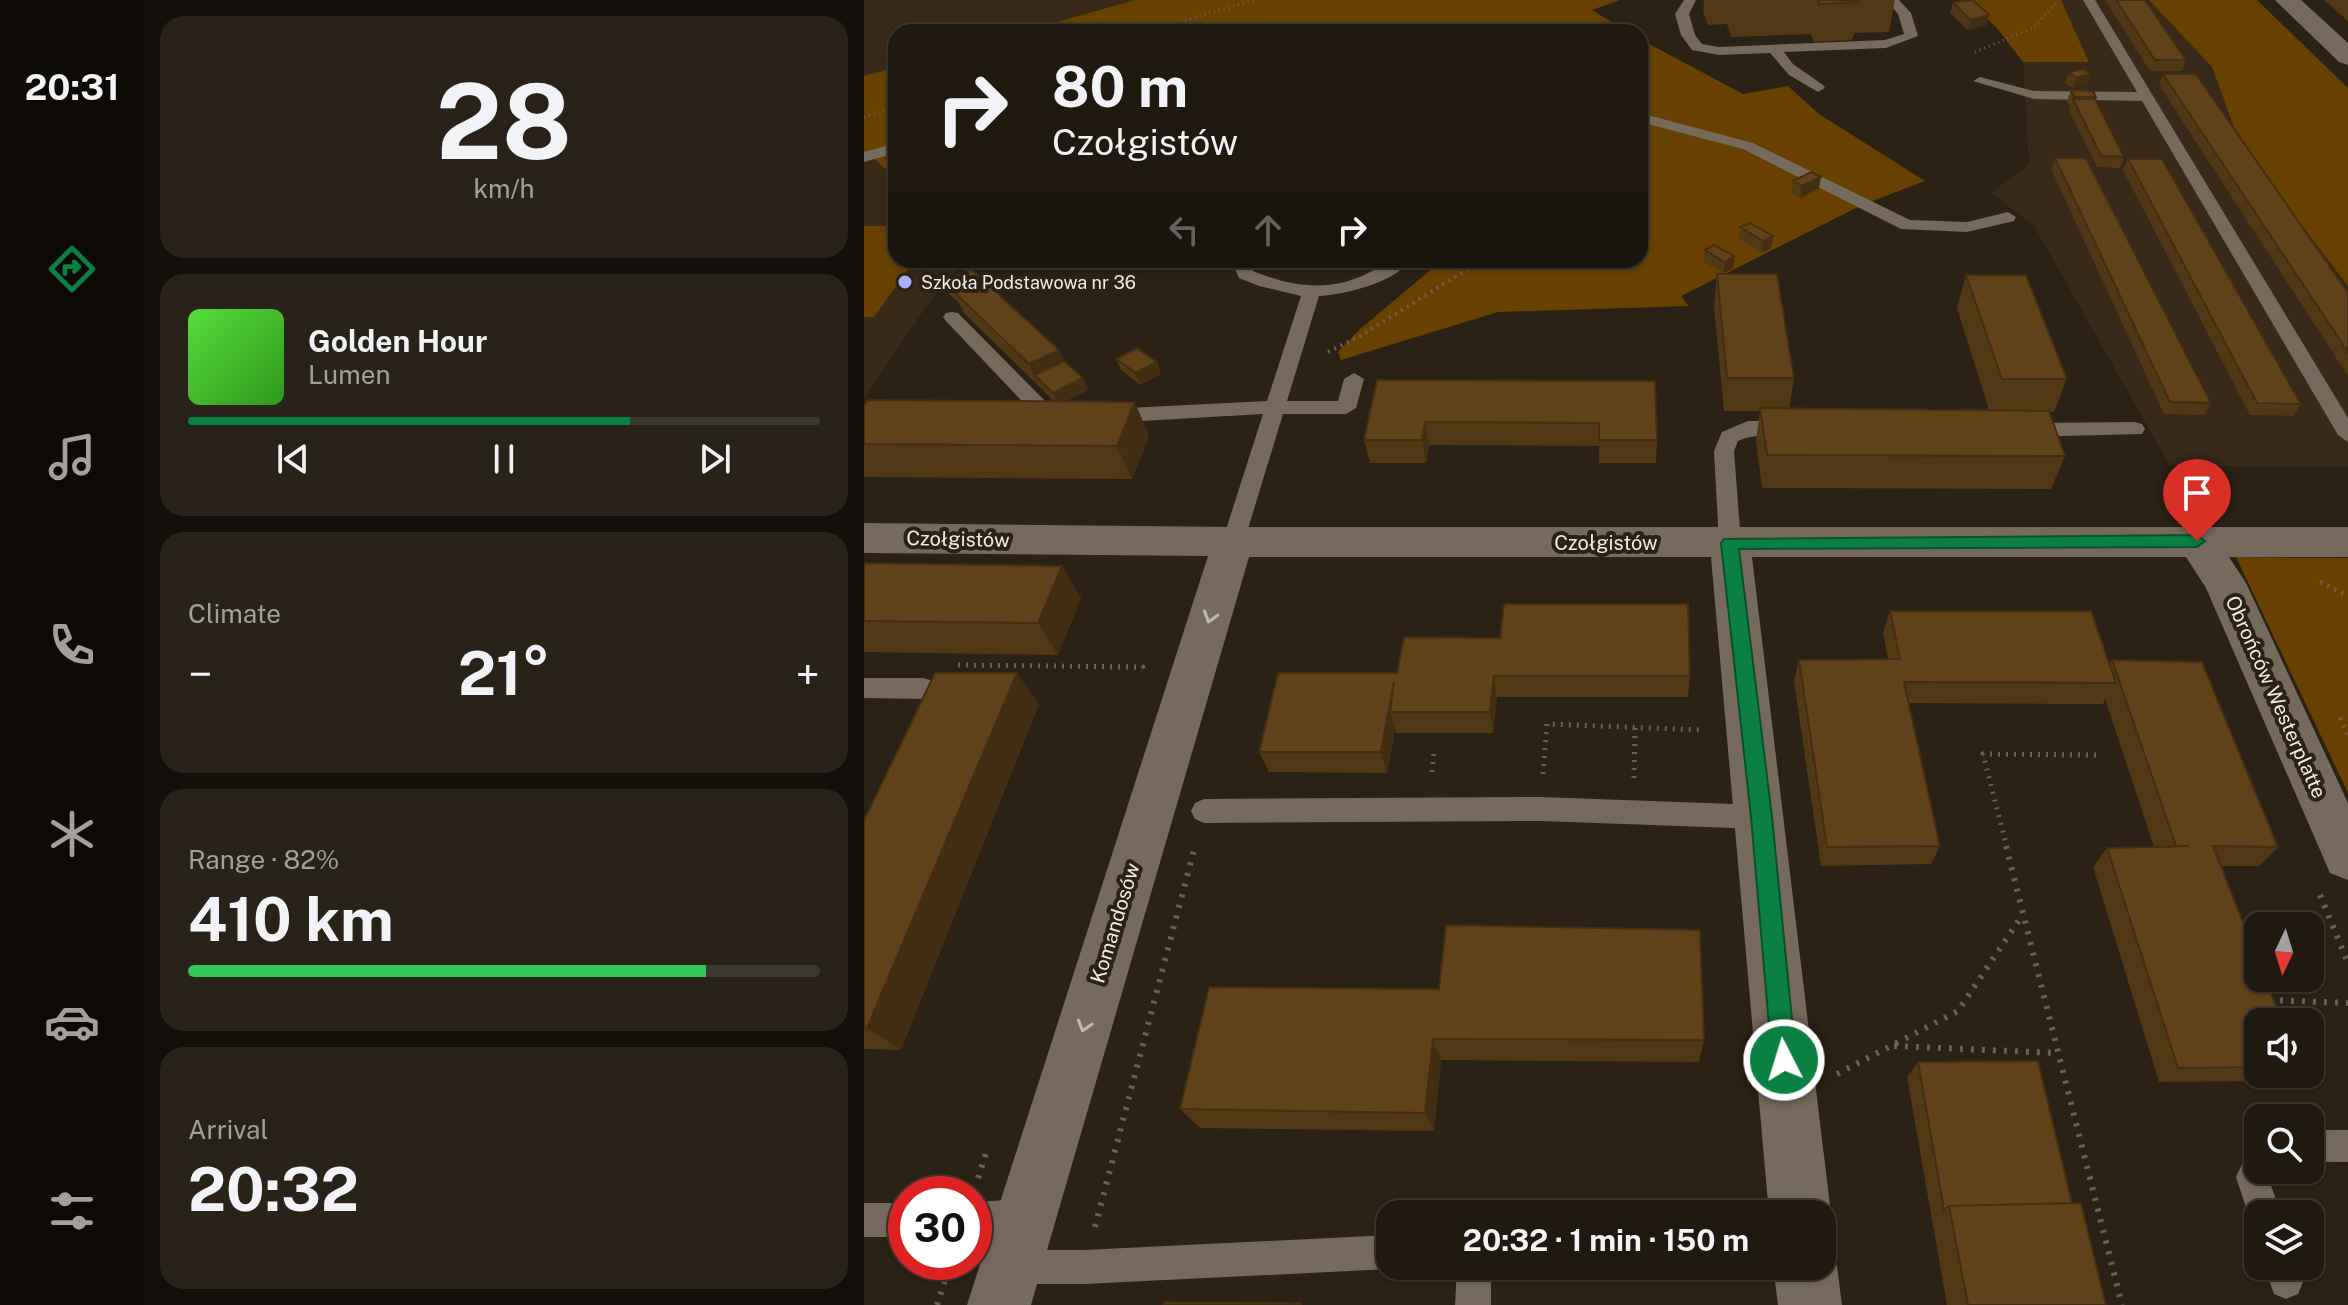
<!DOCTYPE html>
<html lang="en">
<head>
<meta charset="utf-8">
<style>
	:root { --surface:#201910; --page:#282219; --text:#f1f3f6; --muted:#a2a09f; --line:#3d3830; --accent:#0b8043 }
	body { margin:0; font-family:"Public Sans",sans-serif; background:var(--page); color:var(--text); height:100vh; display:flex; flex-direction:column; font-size:30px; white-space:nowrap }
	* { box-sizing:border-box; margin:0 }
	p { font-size:26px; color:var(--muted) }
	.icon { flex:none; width:44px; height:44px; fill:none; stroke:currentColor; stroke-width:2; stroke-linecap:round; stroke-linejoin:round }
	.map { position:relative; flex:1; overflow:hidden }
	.sheet { display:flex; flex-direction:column; gap:16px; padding:16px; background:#120e09; width:720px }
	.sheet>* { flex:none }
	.hud { position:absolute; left:24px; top:24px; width:760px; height:244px; border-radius:24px; box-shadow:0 2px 6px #0004,0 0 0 2px var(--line); background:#201910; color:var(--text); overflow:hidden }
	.needle { width:52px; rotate:184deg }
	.fabs { position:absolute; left:1380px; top:912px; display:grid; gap:16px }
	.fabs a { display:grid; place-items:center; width:80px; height:80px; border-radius:16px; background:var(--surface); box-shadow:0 2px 6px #0004,0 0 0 2px var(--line); font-size:40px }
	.speed { position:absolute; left:24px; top:1176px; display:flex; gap:16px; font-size:40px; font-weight:700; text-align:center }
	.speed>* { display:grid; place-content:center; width:104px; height:104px; border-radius:50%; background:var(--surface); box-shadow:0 2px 6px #0004,0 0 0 2px var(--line); line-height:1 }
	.speed .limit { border:12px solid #d22; background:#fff; color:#111 }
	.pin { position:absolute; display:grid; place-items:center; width:68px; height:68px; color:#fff; margin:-82px -34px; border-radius:50% 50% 50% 0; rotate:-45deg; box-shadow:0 0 8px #0007 }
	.pin .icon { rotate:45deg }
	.me { position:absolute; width:88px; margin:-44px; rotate:355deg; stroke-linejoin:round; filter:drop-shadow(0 0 6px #0008) }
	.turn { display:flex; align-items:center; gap:28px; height:168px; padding:0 32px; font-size:36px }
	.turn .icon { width:104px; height:104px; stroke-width:2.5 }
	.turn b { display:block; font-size:56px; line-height:68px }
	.lanes { display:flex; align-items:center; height:76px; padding:0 32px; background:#0003; justify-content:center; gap:40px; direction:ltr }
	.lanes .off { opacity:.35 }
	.big { font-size:60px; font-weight:700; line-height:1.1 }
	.sheet .widget { flex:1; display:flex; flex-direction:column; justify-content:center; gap:12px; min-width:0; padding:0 28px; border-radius:24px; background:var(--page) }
	.sheet .dial { align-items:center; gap:0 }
	.dial b { font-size:104px; line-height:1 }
	.song { display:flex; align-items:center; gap:24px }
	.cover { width:96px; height:96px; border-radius:12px; background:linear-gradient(135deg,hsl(110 70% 55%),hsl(110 70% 35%)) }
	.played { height:8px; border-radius:4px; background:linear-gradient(90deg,var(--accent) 70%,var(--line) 70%) }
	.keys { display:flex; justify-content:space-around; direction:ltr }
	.heat { display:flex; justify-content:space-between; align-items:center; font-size:44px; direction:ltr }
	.charge { height:12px; border-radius:6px; background:linear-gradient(90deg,#34c759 82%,var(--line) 0) }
	.trip { position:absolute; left:512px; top:1200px; width:460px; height:80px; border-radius:24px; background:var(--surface); box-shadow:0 2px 6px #0004,0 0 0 2px var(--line); font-weight:700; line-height:80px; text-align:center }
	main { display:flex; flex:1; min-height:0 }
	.menu { display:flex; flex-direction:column; width:144px; justify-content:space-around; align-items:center; background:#0d0a06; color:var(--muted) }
	.menu .icon { width:56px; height:56px }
	.menu .active { color:var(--accent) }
	.menu b { font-size:36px; color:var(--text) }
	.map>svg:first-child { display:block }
</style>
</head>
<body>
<main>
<nav class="menu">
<b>20:31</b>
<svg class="icon active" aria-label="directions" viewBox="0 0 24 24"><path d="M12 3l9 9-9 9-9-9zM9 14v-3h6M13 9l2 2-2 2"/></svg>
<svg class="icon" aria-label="music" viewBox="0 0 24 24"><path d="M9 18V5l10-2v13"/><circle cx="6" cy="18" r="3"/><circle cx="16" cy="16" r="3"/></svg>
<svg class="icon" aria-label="phone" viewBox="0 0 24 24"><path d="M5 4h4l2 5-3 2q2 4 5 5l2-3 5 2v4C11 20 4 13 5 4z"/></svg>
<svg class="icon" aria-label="climate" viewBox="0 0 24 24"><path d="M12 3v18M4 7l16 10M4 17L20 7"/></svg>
<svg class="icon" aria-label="car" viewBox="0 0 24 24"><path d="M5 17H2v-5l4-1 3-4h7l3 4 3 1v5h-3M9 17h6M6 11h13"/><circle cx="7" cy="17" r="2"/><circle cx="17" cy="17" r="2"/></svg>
<svg class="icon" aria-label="filters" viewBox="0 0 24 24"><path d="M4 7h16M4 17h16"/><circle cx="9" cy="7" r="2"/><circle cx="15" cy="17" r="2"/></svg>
</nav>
<section class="sheet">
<div class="widget dial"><b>28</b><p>km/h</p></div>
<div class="widget">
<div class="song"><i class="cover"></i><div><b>Golden Hour</b><p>Lumen</p></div></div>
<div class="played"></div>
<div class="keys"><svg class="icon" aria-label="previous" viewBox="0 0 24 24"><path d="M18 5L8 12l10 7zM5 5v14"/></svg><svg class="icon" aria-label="pause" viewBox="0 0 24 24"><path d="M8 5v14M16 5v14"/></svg><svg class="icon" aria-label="next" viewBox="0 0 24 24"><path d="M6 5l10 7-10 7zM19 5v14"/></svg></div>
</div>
<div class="widget"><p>Climate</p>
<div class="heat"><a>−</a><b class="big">21°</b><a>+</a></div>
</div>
<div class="widget"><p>Range · 82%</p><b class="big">410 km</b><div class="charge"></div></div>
<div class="widget"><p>Arrival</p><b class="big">20:32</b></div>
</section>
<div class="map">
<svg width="1484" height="1305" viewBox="0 0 1484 1305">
	<rect width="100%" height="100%" fill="#2b2115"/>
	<path fill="#382918" d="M0,0H271L157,32H32V67L0,76Z
		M1197,0H1285L1348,67L1376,144L1484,286V466H1306L1170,226L1127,193L1165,164L1159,62L1225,61Z
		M10,158L32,180V260H101L64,304L0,399V162Z"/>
	<path fill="#684100" d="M271,0H756L728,10L764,32H157Z
		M1102,0H1197L1225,62H1159L1132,27Z
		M1285,0H1393L1484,88V286L1376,144L1348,67Z
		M776,39L879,94L924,86L955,114L1061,181L998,205L817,296L825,306L634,312L477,360L474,352L494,331L577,261L776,260Z
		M32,67V180L10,158L0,162V76Z
		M0,226H32V260H51L10,317H0Z
		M1372,557L1484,558V793Z"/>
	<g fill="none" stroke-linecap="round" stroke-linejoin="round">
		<path stroke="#6a6156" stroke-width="3" stroke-dasharray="1 4" stroke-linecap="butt" d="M283,32L390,0
			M1111,52L1169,28L1194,1
			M0,117L32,107"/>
		<path stroke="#6a6156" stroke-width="4" stroke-dasharray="2 5" stroke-linecap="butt" d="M464,352L498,335L618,260"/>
		<path stroke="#6a6156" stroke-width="5" stroke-dasharray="2 6" stroke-linecap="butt" d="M1456,582L1484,596
			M94,665L279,667L278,672
			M1476,718L1484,735
			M568,772L570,753
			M679,774L683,724L838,730
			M770,778L771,727
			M1143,848L1119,754L1237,755"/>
		<path stroke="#6a6156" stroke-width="6" stroke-dasharray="3 8" stroke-linecap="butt" d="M1142,846L1258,1305
			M1456,895L1484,963
			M1405,1000L1484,1003
			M1030,1046L1193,1053
			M973,1074L1094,1011L1157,917
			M114,1178L122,1153
			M231,1227L331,846
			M73,1305L86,1264"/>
		<path fill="#766a5c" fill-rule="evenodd" d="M820,0H832L825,14L831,35L838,44L855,47L1021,40L1040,34L1034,14L1022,0H1035L1047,13L1054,36L1022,48L920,52L929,64L959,85L961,88L954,92L925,75L906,53L855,55L828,50L817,35L811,14Z
			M1219,0H1231L1484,418V442L1474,435L1278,101L1170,99L1109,81L1116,77L1170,91L1273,92Z
			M776,113L889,143L1046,220L1103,222L1144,212L1152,217L1150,221L1103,232L1037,229L879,149L776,122Z
			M32,143V153L0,162V152Z
			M367,260H385L389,271C425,286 461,292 498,276C515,268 525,260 544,260C535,282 478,295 455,296L423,401H474L480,379L490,373L500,379L492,408L482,414H419L380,542L377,548H361L358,542L399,414L243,423L233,416L243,409L403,401L437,296L395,286L375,278Z
			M88,312L94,313L185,405L205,409L208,414L205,419L198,421L172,416L82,321L79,317L82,313Z
			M884,421H925L935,428C924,440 894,431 874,441L870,451L877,543L874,549H858L855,543L850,451L858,432Z
			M1271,422L1278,424L1281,429L1278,434L1161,437L1151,430L1161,423Z
			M0,678H59L84,685C89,696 87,710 82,720L73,723L64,720L60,713L62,699L0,698Z
			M677,797L897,805L906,809L910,817L906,825L897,829L677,821L340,823L331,819L327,811L331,803L340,799Z
			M1446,1130H1484V1162H1446Z
			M1394,1152V1170H1410L1405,1180L1417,1214H1394V1228L1388,1226L1372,1177L1382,1156Z
			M162,1199L174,1204L179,1216L174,1228L162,1233L110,1236V1202Z
			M0,1203H42V1237H0Z
			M526,1235V1266H534L526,1269L220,1284H146L134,1279L129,1267L134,1255L146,1250H220Z
			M593,1266H627V1305H591Z
			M1400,1266H1434L1439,1282L1434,1294L1422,1299L1410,1294Z"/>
		<path fill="#766a5c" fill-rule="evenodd" d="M1411,0H1437L1484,43V65L1475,62Z
			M0,523L369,527H1484V557H1365L1382,583L1484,803V880L1466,873L1342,588L1322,557H888L967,1214L958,1235V1214H905L847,557H385L167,1305H103L344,556L0,553Z
			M958,1241L963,1244L973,1266L978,1305H914L909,1266H958Z"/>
	</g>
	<path fill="#533815" d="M840,0H1031L1025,32L990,33L988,40L950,42L947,34L867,37L863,24L844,25L839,12Z
		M1241,0H1281L1322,60L1318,71H1286Z
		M1460,0H1484V21Z
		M1089,2L1125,15L1122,25L1104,30L1086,13Z
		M1205,72L1223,85L1209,88L1201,83Z
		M1299,74L1484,293V376L1295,85Z
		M1207,90L1232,97L1231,100L1260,157L1256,168L1233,167L1205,110L1206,107L1203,101Z
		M1191,158L1347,403L1340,415L1300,414L1187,169Z
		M1264,159L1437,404L1430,416L1386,415L1259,170Z
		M929,181L955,188L937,198L927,192Z
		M876,227L909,236L907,248L898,252L875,239Z
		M841,250L870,256L869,268L860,273L840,262Z
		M400,260H507L506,265L434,267L402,265Z
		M853,274L930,378L925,409L1125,410L1093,308L1102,275L1203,379L1190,412H1186L1201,456L1187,489L898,488L892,441L896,411H860L850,307Z
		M78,281L200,361L219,378L224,390L200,402L285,436L268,479L0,477V406L191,402L100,313L95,303L84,293Z
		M252,359L293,362L297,374L276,385L257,370Z
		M513,380L791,381L793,440L792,463H735V446L565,445L562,463H506L500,440Z
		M0,563L198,566L217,598L194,655L0,652Z
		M1026,611L1245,665L1248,660L1414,847L1395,866H1357L1394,1022V1074H1424L1413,1081L1295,1082L1229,867L1243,848L1290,847L1241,699L1239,704L1045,703L1076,846L1067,864L957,866L930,681L935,660L1024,659L1019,633Z
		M414,673L826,676L824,697H633L629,733H532L531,729L523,773L405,772L395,752Z
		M175,704L37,1050L0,1049V820Z
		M345,987L840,1040L835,1062L577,1060L570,1131L336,1128L316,1109Z
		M1054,1062L1208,1203L1242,1305H1083L1043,1077Z"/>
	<path fill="#432e11" d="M1125,15L1122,25L1104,30L1106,20Z
		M1227,74L1223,85L1209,88L1212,78Z
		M957,177L955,188L937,198L938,186Z
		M909,236L907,248L898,252L899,241Z
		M870,256L869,268L860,273L861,262Z
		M195,350L206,373L170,375L165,364Z
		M293,362L297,374L276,385L272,373Z
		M219,378L224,390L194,405L189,393Z
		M271,402L285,436L268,479L253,446Z
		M561,422L565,445L562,463L558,440Z
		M198,566L217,598L194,655L174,623Z
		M153,673L175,704L37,1050L3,1028Z
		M630,676L633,697L629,733L626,712Z
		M530,682L526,712L531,729L523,773L517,752Z
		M569,1039L577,1060L570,1131L561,1113Z"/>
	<path fill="#604118" stroke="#432e11" stroke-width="2" d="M954,0H993L995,2L955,4Z
		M1109,0L1125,15L1106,20L1089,2Z
		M1252,0H1281L1322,60H1291Z
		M1219,69L1227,74L1212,78L1205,72Z
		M1299,74H1332L1484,293V352Z
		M1207,90L1229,91L1232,97H1210Z
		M1209,99H1231L1260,157L1237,156Z
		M1191,158H1222L1347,403L1306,402Z
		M1264,159H1298L1437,404L1393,403Z
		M947,172L957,177L938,186L929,181Z
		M886,223L909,236L899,241L876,227Z
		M850,245L870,256L861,262L841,250Z
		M107,269L117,278L88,290V291L78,281Z
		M853,274H913L930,378H863Z
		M1102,275H1162L1203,379H1138Z
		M117,278L195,350L165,364L88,290Z
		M273,348L293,362L272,373L252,359Z
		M200,361L219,378L189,393L170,375Z
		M513,380L791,381L793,440H735V423L561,422L558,440H500Z
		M4,400L271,402L253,446L0,444V406Z
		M896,408L1185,411L1201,456L903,455Z
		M0,563L198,566L174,623L0,621Z
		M640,604H824L826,676H630L626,712H526L530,682L517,752H395L414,673H533L540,637L636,638Z
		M1026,611H1227L1252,683L1040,682L1076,846L963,847L935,660L1036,659Z
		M1248,660L1338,662L1414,847L1349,846L1394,960V978H1401L1418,1022H1394V1067L1314,1068L1243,848L1325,846H1312Z
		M71,673H153L3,1028H0V820Z
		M582,925L836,930L840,1040L569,1039L561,1113L316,1109L345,987L575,989Z
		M1174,1061L1208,1203L1085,1206L1080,1210L1054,1062Z
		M1217,1203L1242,1305H1104L1085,1206Z
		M300,1302L437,1303V1305H299Z"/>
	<defs><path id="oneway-chevron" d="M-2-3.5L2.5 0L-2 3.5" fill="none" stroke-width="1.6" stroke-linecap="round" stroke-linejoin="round" transform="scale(2)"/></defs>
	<g stroke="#c0b7ad">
		<use href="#oneway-chevron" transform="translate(346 617) rotate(107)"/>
		<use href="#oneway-chevron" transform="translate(220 1026) rotate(107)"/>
	</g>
	<path fill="#0b8043" stroke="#07532c" stroke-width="2" d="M1333,535L1341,541L1333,547L875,549L908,817L932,1060L928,1068L920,1072L912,1068L908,1060L887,817L857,543L860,539Z"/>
	<circle fill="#acaffb" stroke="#2b2115" stroke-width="3" cx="41" cy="282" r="8"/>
	<g text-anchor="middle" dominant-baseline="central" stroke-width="8" stroke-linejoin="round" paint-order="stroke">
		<g font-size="18" fill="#f2ebe3" stroke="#2b2115" text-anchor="start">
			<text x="57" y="282">Szkoła Podstawowa nr 36</text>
		</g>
		<g font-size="20" fill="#f2ebe3" stroke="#2b2115">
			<text transform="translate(94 539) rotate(1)">Czołgistów</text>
			<text x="742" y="543">Czołgistów</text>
			<text transform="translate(1412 697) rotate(66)">Obrońców Westerplatte</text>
			<text transform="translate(251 923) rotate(-73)">Komandosów</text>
		</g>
	</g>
</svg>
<div class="fabs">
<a><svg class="needle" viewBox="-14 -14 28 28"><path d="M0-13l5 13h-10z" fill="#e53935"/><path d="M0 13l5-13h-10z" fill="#a2a09f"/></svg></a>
<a><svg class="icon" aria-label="sound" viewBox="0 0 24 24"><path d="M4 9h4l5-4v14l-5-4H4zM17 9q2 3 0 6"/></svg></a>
<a><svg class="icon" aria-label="search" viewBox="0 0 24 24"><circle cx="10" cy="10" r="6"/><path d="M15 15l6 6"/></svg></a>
<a><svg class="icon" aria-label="layers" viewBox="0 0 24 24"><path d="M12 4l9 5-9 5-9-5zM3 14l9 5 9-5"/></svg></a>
</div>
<div class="speed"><div class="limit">30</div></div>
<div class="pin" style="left:1333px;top:541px;background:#d93025"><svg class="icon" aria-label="arrive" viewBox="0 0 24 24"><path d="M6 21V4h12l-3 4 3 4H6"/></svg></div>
<svg class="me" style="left:920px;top:1060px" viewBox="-20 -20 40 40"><circle r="17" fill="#0b8043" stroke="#fff" stroke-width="3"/><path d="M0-11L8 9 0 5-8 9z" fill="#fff"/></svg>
<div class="trip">20:32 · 1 min · 150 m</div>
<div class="hud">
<div class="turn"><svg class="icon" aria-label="right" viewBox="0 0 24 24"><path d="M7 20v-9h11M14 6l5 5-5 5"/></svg><div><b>80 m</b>Czołgistów</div></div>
<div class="lanes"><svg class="icon off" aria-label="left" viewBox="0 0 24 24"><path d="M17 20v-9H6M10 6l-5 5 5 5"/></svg><svg class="icon off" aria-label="ahead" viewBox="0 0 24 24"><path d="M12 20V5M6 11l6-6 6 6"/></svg><svg class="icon" aria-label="right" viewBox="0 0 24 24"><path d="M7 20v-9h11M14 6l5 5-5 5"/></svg></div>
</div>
</div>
</main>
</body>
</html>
